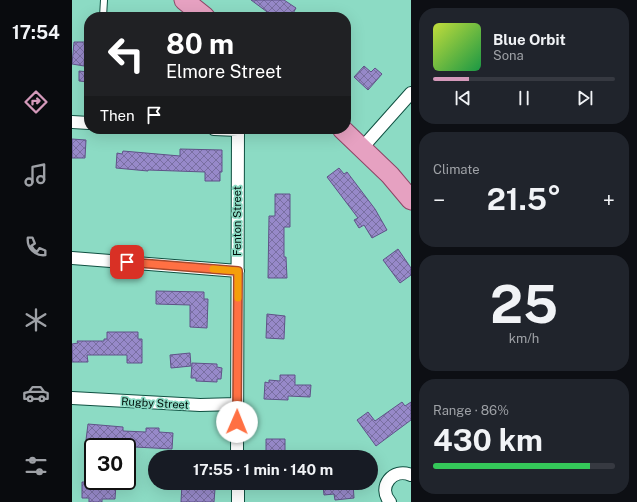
<!DOCTYPE html>
<html lang="en">
<head>
<meta charset="utf-8">
<style>
	:root { --surface:#171b24; --page:#20242c; --text:#f1f3f6; --muted:#9ea1a6; --line:#363941; --accent:#d499ba }
	body { margin:0; font-family:"Public Sans",sans-serif; background:var(--page); color:var(--text); height:100vh; display:flex; flex-direction:column; font-size:15px; white-space:nowrap }
	* { box-sizing:border-box; margin:0 }
	p { font-size:13px; color:var(--muted) }
	.icon { flex:none; width:22px; height:22px; fill:none; stroke:currentColor; stroke-width:2; stroke-linecap:round; stroke-linejoin:round }
	.map { position:relative; flex:1; overflow:hidden }
	.panel { display:flex; flex-direction:column; gap:8px; padding:8px; background:#0d0f14; width:226px }
	.panel>* { flex:none }
	.banner { position:absolute; left:12px; top:12px; width:267px; height:122px; border-radius:16px; box-shadow:0 4px 16px #0002; background:#202124; color:#fff; overflow:hidden }
	.speed { position:absolute; left:12px; top:438px; display:flex; gap:8px; font-size:20px; font-weight:700; text-align:center }
	.speed>* { display:grid; place-content:center; width:52px; height:52px; border-radius:50%; background:var(--surface); box-shadow:0 4px 16px #0002; line-height:1 }
	.speed .limit { border:2px solid #111; border-radius:6px; background:#fff; color:#111 }
	.pin { position:absolute; display:grid; place-items:center; width:34px; height:34px; color:#fff; margin:-17px; border-radius:8px; box-shadow:0 2px 6px #0006 }
	.me { position:absolute; width:44px; margin:-22px; rotate:1deg; stroke-linejoin:round; filter:drop-shadow(0 0 3px #0008) }
	.turn { display:flex; align-items:center; gap:14px; height:84px; padding:0 16px; font-size:18px }
	.turn .icon { width:52px; height:52px; stroke-width:2.5 }
	.turn b { display:block; font-size:28px; line-height:34px }
	.then { display:flex; align-items:center; height:38px; padding:0 16px; background:#0003; gap:8px; font-size:15px }
	.big { font-size:30px; font-weight:700; line-height:1.1 }
	.panel .tile { flex:1; display:flex; flex-direction:column; justify-content:center; gap:6px; min-width:0; padding:0 14px; border-radius:16px; background:var(--page) }
	.panel .dial { align-items:center; gap:0 }
	.dial b { font-size:52px; line-height:1 }
	.song { display:flex; align-items:center; gap:12px }
	.cover { width:48px; height:48px; border-radius:6px; background:linear-gradient(135deg,hsl(70 70% 55%),hsl(140 70% 35%)) }
	.played { height:4px; border-radius:2px; background:linear-gradient(90deg,var(--accent) 20%,var(--line) 20%) }
	.keys { display:flex; justify-content:space-around; direction:ltr }
	.heat { display:flex; justify-content:space-between; align-items:center; font-size:22px; direction:ltr }
	.charge { height:6px; border-radius:3px; background:linear-gradient(90deg,#34c759 86%,var(--line) 0) }
	.trip { position:absolute; left:76px; top:450px; width:230px; height:40px; border-radius:20px; background:var(--surface); box-shadow:0 4px 16px #0002; font-weight:700; line-height:40px; text-align:center }
	main { display:flex; flex:1; min-height:0 }
	.tab-bar { display:flex; flex-direction:column; width:72px; justify-content:space-around; align-items:center; background:#090b0e; color:var(--muted) }
	.tab-bar .icon { width:28px; height:28px }
	.tab-bar .current { color:var(--accent) }
	.tab-bar b { font-size:18px; color:var(--text) }
	.map>svg:first-child { display:block }
</style>
</head>
<body>
<main>
<nav class="tab-bar">
<b>17:54</b>
<svg class="icon current" aria-label="directions" viewBox="0 0 24 24"><path d="M12 3l9 9-9 9-9-9zM9 14v-3h6M13 9l2 2-2 2"/></svg>
<svg class="icon" aria-label="music" viewBox="0 0 24 24"><path d="M9 18V5l10-2v13"/><circle cx="6" cy="18" r="3"/><circle cx="16" cy="16" r="3"/></svg>
<svg class="icon" aria-label="phone" viewBox="0 0 24 24"><path d="M5 4h4l2 5-3 2q2 4 5 5l2-3 5 2v4C11 20 4 13 5 4z"/></svg>
<svg class="icon" aria-label="climate" viewBox="0 0 24 24"><path d="M12 3v18M4 7l16 10M4 17L20 7"/></svg>
<svg class="icon" aria-label="car" viewBox="0 0 24 24"><path d="M5 17H2v-5l4-1 3-4h7l3 4 3 1v5h-3M9 17h6M6 11h13"/><circle cx="7" cy="17" r="2"/><circle cx="17" cy="17" r="2"/></svg>
<svg class="icon" aria-label="filters" viewBox="0 0 24 24"><path d="M4 7h16M4 17h16"/><circle cx="9" cy="7" r="2"/><circle cx="15" cy="17" r="2"/></svg>
</nav>
<div class="map">
<svg width="339" height="502" viewBox="0 0 339 502">
	<defs>
		<pattern id="building-cross-hatch" width="8" height="8" patternUnits="userSpaceOnUse"><rect width="8" height="8" fill="#9789c9"/><path d="M0 0l8 8M0 8l8-8" fill="none" stroke="#796fa1"/></pattern>
	</defs>
	<rect width="100%" height="100%" fill="#8cdbc4"/>
	<path fill="url(#building-cross-hatch)" stroke="#5f5388" d="M179,0H212L224,8L219,17H202Z
		M2,42H17V52H13L12,66L0,64Z
		M292,66L299,72L303,68L310,74L296,90L282,77Z
		M7,71L17,72V82L7,81Z
		M0,139L14,140L13,158H0Z
		M108,149L150,150V172H148V181H133V172L76,170V171L44,168L45,153L50,154L51,151L108,156Z
		M267,168L272,174L275,172L303,209L315,230L300,238L292,225L287,228L282,220L286,218L255,177Z
		M203,194H218V227H212V257H214L215,278H196L197,216H203Z
		M326,249L339,268V275L328,283L311,260Z
		M84,291L132,292V299H136L135,328L118,327V305L84,304Z
		M195,314L213,316L212,339L194,338Z
		M35,332H66V339H70V363H55V355H15L16,362H0V344L6,343L5,341H32V339H35Z
		M118,353L119,366L99,368L98,355Z
		M120,363L145,364V367L150,368L149,379H145V382L124,381V378H119Z
		M208,375H223V385H239L238,397L216,396V400L192,399L193,382L197,383V380L208,381Z
		M330,402L333,406L339,402V420L304,446L285,420L296,412L303,421Z
		M16,424L51,427V431L74,432V428H87V432L101,433L100,449L63,447V445L14,440Z
		M194,439H213V457H194Z
		M25,481H37V484H44L43,499H30V502H17V498H10V482H25Z
		M110,483H122L121,488L143,489L142,502H109Z
		M261,483H281L282,498L263,500L262,494L252,495L251,485L262,484Z"/>
	<g fill="none" stroke-linecap="round" stroke-linejoin="round">
		<g stroke="#0f5041" stroke-width="8">
			<path id="lane" d="M31,17L32,0"/>
		</g>
		<g stroke="#0f5041" stroke-width="14">
			<path id="street" d="M0,122L17,123
				M142,129L166,130
				M290,148L339,93
				M0,258L166,271
				M0,398L128,405L165,404
				M165,457L166,129
				M166,502V483
				M318,502C305,487 321,467 339,475"/>
		</g>
		<g stroke="#8b4566" stroke-width="21">
			<path id="primary" d="M112,0L133,17
				M270,129L318,175L339,200"/>
		</g>
		<use href="#lane" stroke="#fff" stroke-width="6"/>
		<use href="#street" stroke="#fff" stroke-width="12"/>
		<use href="#primary" stroke="#e6a1c1" stroke-width="19"/>
	</g>
	<g fill="none" stroke-linecap="round" stroke-linejoin="round">
		<g stroke="#a6492c" stroke-width="10">
			<path id="route" d="M55,262L166,271L165,422"/>
		</g>
		<use href="#route" stroke="#ff7043" stroke-width="7"/>
		<path stroke="#f59e0b" stroke-width="7" d="M141,269L166,271V298"/>
	</g>
	<g text-anchor="middle" dominant-baseline="central" stroke-width="3.5" stroke-linejoin="round" paint-order="stroke">
		<g font-size="11" fill="#00100b" stroke="#8cdbc4">
			<text transform="translate(165 221) rotate(-90)">Fenton Street</text>
			<text transform="translate(83 403) rotate(3)">Rugby Street</text>
		</g>
	</g>
</svg>
<div class="speed"><div class="limit">30</div></div>
<div class="pin" style="left:55px;top:262px;background:#d93025"><svg class="icon" aria-label="arrive" viewBox="0 0 24 24"><path d="M6 21V4h12l-3 4 3 4H6"/></svg></div>
<svg class="me" style="left:165px;top:422px" viewBox="-20 -20 40 40"><circle r="19" fill="#fff"/><path d="M0-13L10 11 0 6-10 11z" fill="#ff7043"/></svg>
<div class="trip">17:55 · 1 min · 140 m</div>
<div class="banner">
<div class="turn"><svg class="icon" aria-label="left" viewBox="0 0 24 24"><path d="M17 20v-9H6M10 6l-5 5 5 5"/></svg><div><b>80 m</b>Elmore Street</div></div>
<div class="then">Then<svg class="icon" aria-label="arrive" viewBox="0 0 24 24"><path d="M6 21V4h12l-3 4 3 4H6"/></svg></div>
</div>
</div>
<section class="panel">
<div class="tile">
<div class="song"><i class="cover"></i><div><b>Blue Orbit</b><p>Sona</p></div></div>
<div class="played"></div>
<div class="keys"><svg class="icon" aria-label="previous" viewBox="0 0 24 24"><path d="M18 5L8 12l10 7zM5 5v14"/></svg><svg class="icon" aria-label="pause" viewBox="0 0 24 24"><path d="M8 5v14M16 5v14"/></svg><svg class="icon" aria-label="next" viewBox="0 0 24 24"><path d="M6 5l10 7-10 7zM19 5v14"/></svg></div>
</div>
<div class="tile"><p>Climate</p>
<div class="heat"><a>−</a><b class="big">21.5°</b><a>+</a></div>
</div>
<div class="tile dial"><b>25</b><p>km/h</p></div>
<div class="tile"><p>Range · 86%</p><b class="big">430 km</b><div class="charge"></div></div>
</section>
</main>
</body>
</html>
